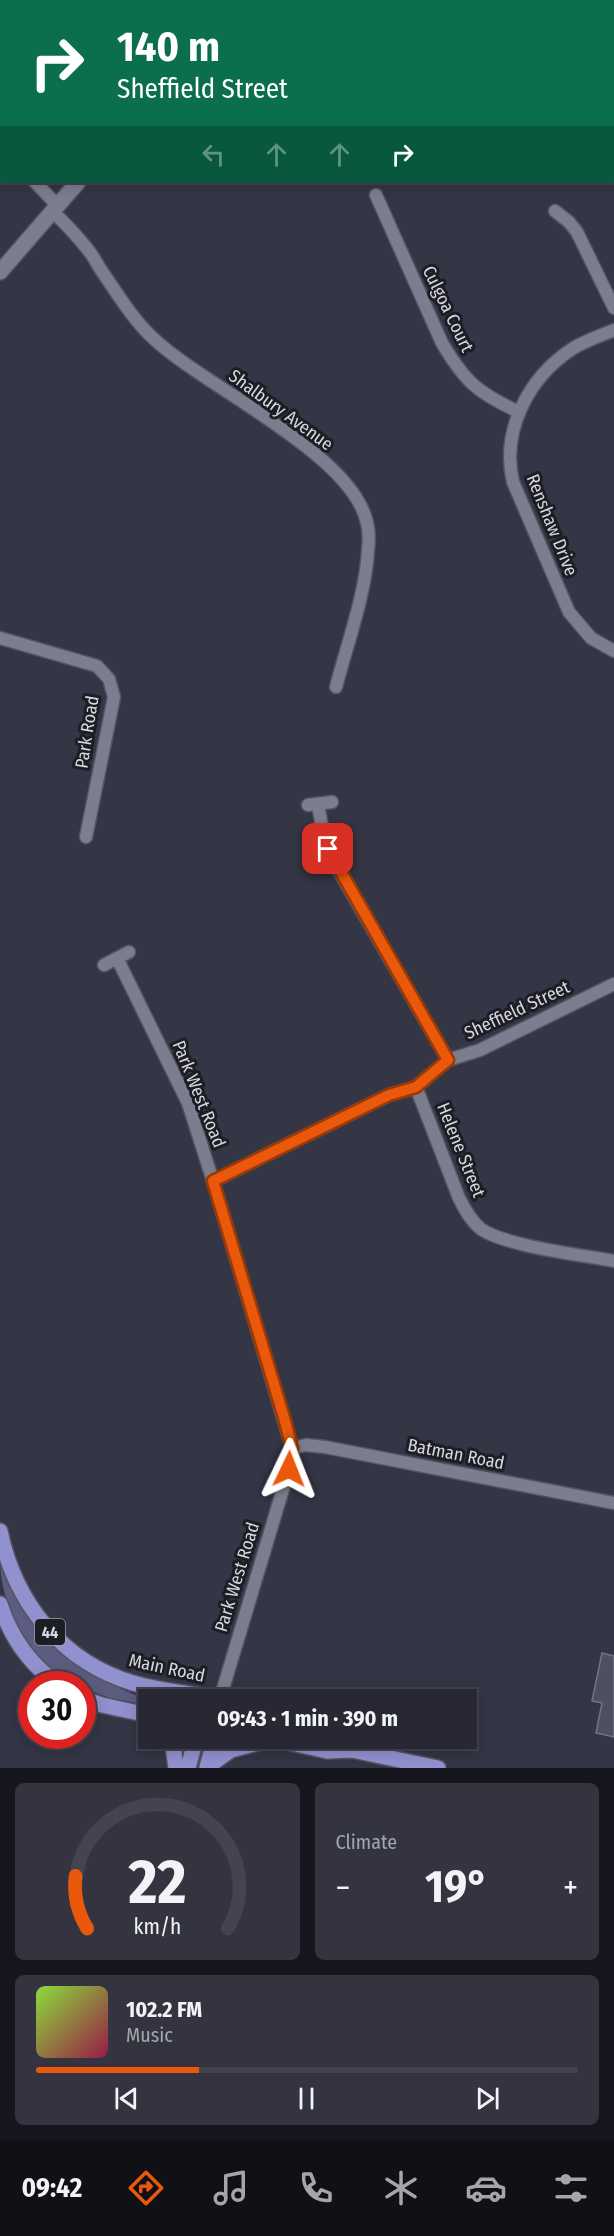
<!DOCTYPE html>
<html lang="en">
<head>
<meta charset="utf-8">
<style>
	:root { --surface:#272834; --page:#333440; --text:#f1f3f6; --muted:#a4a6ac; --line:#43444f; --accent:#ea580c }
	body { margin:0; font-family:"Fira Sans Condensed",sans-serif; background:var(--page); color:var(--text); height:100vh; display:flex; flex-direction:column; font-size:22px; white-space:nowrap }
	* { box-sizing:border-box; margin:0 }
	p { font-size:20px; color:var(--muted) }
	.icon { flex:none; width:33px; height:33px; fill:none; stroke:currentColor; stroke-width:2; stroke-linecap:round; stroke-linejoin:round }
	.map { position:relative; height:1768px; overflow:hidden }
	.sheet { display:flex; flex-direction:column; gap:15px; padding:15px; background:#15161d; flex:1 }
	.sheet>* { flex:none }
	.top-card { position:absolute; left:0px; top:0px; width:615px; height:183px; box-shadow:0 3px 15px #0003,0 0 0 2px var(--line); background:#0b6e4f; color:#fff; overflow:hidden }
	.speed { position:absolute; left:18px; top:1671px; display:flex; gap:12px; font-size:30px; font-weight:700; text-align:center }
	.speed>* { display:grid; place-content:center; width:78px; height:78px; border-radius:50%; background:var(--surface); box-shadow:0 3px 15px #0003,0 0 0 2px var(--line); line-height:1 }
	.speed .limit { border:9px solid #d22; background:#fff; color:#111 }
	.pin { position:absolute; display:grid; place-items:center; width:51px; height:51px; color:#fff; margin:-26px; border-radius:12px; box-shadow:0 3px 9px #0006 }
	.me { position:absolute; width:66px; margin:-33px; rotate:2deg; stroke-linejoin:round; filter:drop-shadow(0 0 4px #0008) }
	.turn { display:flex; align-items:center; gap:21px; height:126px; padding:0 18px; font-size:27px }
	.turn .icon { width:78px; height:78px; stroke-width:2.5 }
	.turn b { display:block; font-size:42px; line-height:51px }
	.lanes { display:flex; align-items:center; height:57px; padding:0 18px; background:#0003; justify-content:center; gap:30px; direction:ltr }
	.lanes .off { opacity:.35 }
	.big { font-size:45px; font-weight:700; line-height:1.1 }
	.sheet .tile { flex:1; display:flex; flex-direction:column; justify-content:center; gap:9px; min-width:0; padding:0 21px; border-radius:9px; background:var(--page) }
	.sheet .dial { align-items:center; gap:0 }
	.dial svg { height:156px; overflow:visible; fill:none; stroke:var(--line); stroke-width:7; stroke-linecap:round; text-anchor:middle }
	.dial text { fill:var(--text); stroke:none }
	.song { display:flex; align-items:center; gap:18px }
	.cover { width:72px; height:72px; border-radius:9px; background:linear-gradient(135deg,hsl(90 70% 55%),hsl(340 70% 35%)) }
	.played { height:6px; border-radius:3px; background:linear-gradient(90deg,var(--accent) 30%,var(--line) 30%) }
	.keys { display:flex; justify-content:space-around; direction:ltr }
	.heat { display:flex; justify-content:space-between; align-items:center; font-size:33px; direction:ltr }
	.sheet .tiles { flex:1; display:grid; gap:15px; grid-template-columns:1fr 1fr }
	.tile:last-child { grid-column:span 2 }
	.trip { position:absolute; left:138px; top:1689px; width:339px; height:60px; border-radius:0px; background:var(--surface); box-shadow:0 3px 15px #0003,0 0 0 2px var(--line); font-weight:700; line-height:60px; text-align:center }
	.menu { display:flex; height:96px; justify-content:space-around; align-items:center; background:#101015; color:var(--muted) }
	.menu .icon { width:42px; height:42px }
	.menu .active { color:var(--accent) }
	.menu b { font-size:27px; color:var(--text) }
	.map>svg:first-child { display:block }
</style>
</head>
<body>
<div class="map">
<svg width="614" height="1768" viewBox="0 0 614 1768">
	<rect width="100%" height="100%" fill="#343545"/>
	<path fill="#5c5c80" d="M0,1558C8,1576 15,1596 26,1612C54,1654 102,1683 148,1700V1705L110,1698L83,1688L82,1684C71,1684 63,1678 54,1671C20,1645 0,1600 0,1558Z"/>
	<path fill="#4e4f60" stroke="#727385" stroke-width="1.5" d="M602,1653L614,1656V1737L596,1733L602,1703L592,1701Z"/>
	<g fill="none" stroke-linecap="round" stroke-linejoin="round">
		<g stroke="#545462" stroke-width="15">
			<path id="street" d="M262,2V0
				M592,2V0
				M0,132L2,134
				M35,182L57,205
				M376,195L442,343C465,382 478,393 519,412
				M52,211C65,223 78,237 89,251C94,257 97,264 101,270C117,293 133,320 154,339C205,387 353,454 367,523C369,531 369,542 368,550C366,592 347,645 336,687
				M555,211L569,222L577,232L614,308
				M614,330C600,336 584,341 572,349C528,378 501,431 513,482L569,612L591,638L614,651
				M0,638L97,666L109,679L114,697L86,837
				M318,804L323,833L332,859L448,1060
				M308,805L332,802
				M117,958L188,1103L213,1181L292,1448L289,1469L220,1699
				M104,965L129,952
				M416,1087L459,1198C465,1210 471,1221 481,1229C505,1246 582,1255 614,1261
				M213,1181L389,1095L416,1087L448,1060L480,1050L614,984
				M292,1448L306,1445L325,1447L614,1503"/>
		</g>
		<g stroke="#545462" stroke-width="18">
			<path id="secondary" d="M0,272L78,182"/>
		</g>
		<g stroke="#545462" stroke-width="18">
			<path id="primary" d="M0,1531C15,1603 62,1662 133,1683C163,1692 194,1693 224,1700
				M0,1604C11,1638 29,1664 58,1684
				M82,1698L102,1705L148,1715
				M172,1738L176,1768
				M269,1738L327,1751L352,1750L438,1768
				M330,1738L352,1750
				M207,1767L231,1750L273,1739
				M207,1767L215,1738
				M188,1768L196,1738"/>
		</g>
		<use href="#street" stroke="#7c7d8f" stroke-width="12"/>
		<use href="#secondary" stroke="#7c7d8f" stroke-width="15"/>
		<use href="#primary" stroke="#9291cf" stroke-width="15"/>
	</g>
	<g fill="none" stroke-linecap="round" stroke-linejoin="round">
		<g stroke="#983908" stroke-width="15">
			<path id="route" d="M289,1469L292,1448L285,1421L213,1181L389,1095L416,1087L448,1060L328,849"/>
		</g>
		<use href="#route" stroke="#ea580c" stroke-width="10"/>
	</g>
	<g text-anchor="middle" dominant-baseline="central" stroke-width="6" stroke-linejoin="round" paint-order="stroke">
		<rect fill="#1d1d24" stroke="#9e9fa8" stroke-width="1.5" x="35" y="1619" width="30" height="26" rx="4.5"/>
		<g font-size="16" font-weight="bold" fill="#d6d7e1">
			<text x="50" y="1632">44</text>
		</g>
		<g font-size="18" fill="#d6d7e1" stroke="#1d1d24">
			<text transform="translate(448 309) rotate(64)">Culgoa Court</text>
			<text transform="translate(281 410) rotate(36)">Shalbury Avenue</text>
			<text transform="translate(552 525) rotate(68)">Renshaw Drive</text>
			<text transform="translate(87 732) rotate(-81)">Park Road</text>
			<text transform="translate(517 1010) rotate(-25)">Sheffield Street</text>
			<text transform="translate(199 1094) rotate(68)">Park West Road</text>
			<text transform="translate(461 1150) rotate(68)">Helene Street</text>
			<text transform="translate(456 1454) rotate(11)">Batman Road</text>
			<text transform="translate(237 1577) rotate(-73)">Park West Road</text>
			<text transform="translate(167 1668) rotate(12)">Main Road</text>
		</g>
	</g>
</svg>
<div class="speed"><div class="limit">30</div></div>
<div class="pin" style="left:328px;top:849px;background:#d93025"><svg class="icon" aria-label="arrive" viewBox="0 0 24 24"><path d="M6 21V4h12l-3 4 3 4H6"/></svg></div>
<svg class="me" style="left:289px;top:1469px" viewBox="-20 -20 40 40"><path d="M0-17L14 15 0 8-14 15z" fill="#ea580c" stroke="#fff" stroke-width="4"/></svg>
<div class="trip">09:43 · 1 min · 390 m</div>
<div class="top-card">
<div class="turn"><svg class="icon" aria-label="right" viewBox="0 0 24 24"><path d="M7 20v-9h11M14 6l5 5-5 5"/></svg><div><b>140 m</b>Sheffield Street</div></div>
<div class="lanes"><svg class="icon off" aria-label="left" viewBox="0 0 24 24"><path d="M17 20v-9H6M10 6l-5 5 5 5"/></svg><svg class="icon off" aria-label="ahead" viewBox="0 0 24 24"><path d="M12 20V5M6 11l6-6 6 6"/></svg><svg class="icon off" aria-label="ahead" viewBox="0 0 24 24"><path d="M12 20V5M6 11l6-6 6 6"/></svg><svg class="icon" aria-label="right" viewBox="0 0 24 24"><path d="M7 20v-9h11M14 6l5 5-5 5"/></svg></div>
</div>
</div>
<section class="sheet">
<div class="tiles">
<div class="tile dial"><svg viewBox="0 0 100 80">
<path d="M14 69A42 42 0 1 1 86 69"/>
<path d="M14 69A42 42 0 0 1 8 42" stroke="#ea580c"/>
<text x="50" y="56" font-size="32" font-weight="700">22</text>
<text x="50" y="72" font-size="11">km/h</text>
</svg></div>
<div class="tile"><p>Climate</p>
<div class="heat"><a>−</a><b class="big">19°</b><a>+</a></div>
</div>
<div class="tile">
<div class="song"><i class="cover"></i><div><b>102.2 FM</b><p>Music</p></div></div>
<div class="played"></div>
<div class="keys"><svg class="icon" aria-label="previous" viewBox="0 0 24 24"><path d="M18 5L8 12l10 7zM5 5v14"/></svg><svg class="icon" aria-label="pause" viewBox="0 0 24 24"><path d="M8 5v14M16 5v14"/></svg><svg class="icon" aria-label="next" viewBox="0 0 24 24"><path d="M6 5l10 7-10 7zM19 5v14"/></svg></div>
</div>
</div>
</section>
<nav class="menu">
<b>09:42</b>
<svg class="icon active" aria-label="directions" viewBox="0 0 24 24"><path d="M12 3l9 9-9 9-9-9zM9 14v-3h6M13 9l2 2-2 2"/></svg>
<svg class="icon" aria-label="music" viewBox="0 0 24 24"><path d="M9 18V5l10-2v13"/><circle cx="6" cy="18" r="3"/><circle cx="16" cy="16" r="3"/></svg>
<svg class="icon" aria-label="phone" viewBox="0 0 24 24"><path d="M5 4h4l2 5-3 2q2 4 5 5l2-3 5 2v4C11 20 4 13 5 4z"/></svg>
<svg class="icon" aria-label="climate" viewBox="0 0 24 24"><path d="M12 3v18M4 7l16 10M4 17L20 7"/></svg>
<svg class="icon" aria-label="car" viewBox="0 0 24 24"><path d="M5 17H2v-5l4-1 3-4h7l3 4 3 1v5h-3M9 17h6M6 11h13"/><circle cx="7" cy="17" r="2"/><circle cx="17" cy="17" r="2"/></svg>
<svg class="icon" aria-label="filters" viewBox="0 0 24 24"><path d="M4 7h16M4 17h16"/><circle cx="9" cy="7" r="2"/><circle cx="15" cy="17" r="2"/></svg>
</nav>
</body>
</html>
